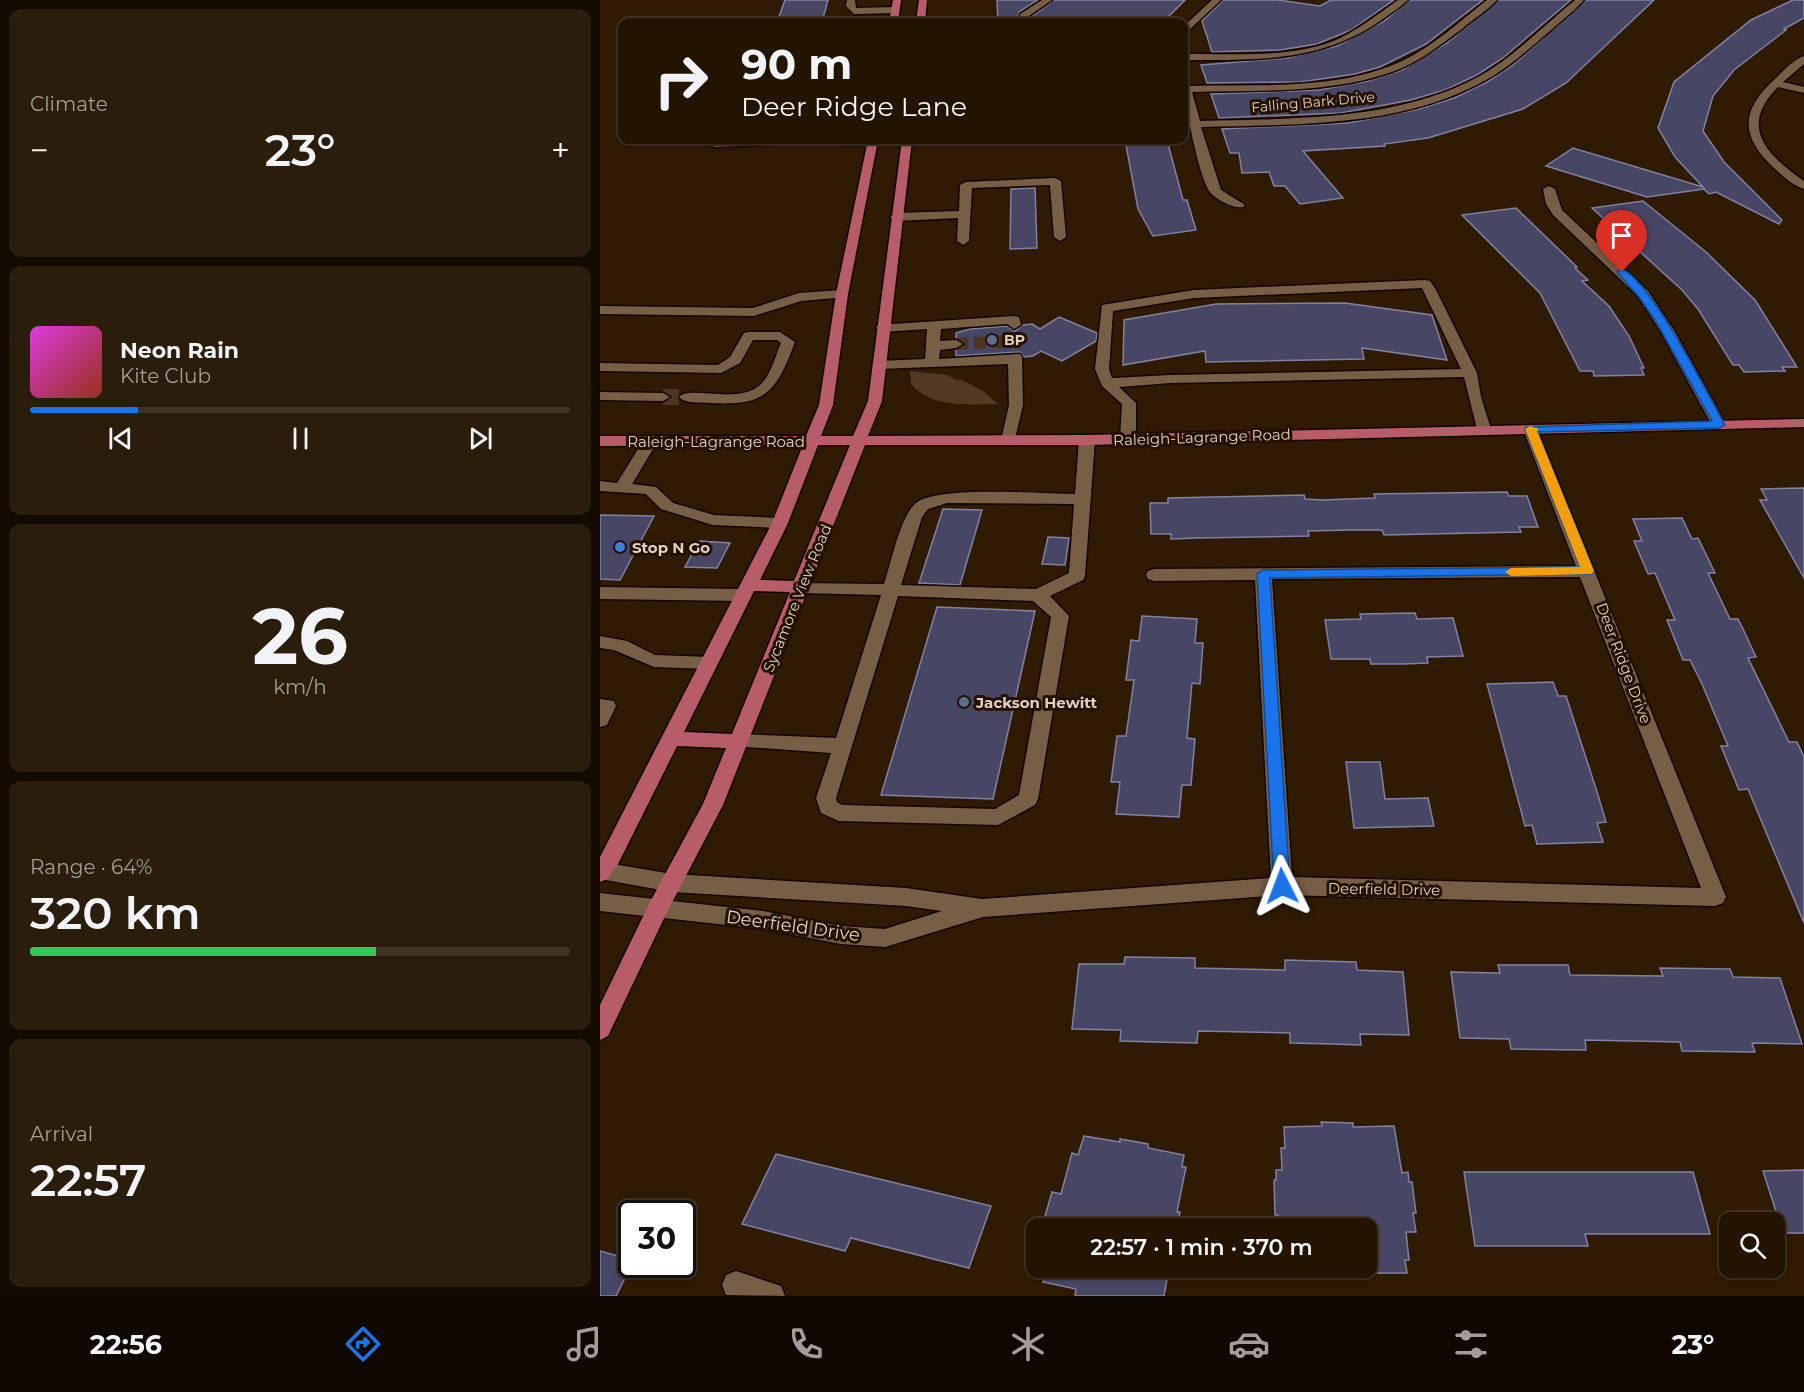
<!DOCTYPE html>
<html lang="en">
<head>
<meta charset="utf-8">
<style>
	:root { --surface:#231402; --page:#2b1d0c; --text:#f1f3f6; --muted:#a39e99; --line:#403324; --accent:#1a73e8 }
	body { margin:0; font-family:Montserrat,sans-serif; background:var(--page); color:var(--text); height:100vh; display:flex; flex-direction:column; font-size:22px; white-space:nowrap }
	* { box-sizing:border-box; margin:0 }
	p { font-size:20px; color:var(--muted) }
	.icon { flex:none; width:33px; height:33px; fill:none; stroke:currentColor; stroke-width:2; stroke-linecap:round; stroke-linejoin:round }
	.map { position:relative; flex:1; overflow:hidden }
	.sheet { display:flex; flex-direction:column; gap:9px; padding:9px; background:#130b01; width:600px }
	.sheet>* { flex:none }
	.hud { position:absolute; left:18px; top:18px; width:570px; height:126px; border-radius:12px; box-shadow:0 2px 4px #0004,0 0 0 2px var(--line); background:#231402; color:var(--text); overflow:hidden }
	.tools { position:absolute; left:1119px; top:1212px; display:grid; gap:12px }
	.tools a { display:grid; place-items:center; width:66px; height:66px; border-radius:12px; background:var(--surface); box-shadow:0 2px 4px #0004,0 0 0 2px var(--line); font-size:30px }
	.speed { position:absolute; left:18px; top:1200px; display:flex; gap:12px; font-size:30px; font-weight:700; text-align:center }
	.speed>* { display:grid; place-content:center; width:78px; height:78px; border-radius:50%; background:var(--surface); box-shadow:0 2px 4px #0004,0 0 0 2px var(--line); line-height:1 }
	.speed .limit { border:3px solid #111; border-radius:9px; background:#fff; color:#111 }
	.pin { position:absolute; display:grid; place-items:center; width:51px; height:51px; color:#fff; margin:-62px -26px; border-radius:50% 50% 50% 0; rotate:-45deg; box-shadow:0 0 6px #0007 }
	.pin .icon { rotate:45deg }
	.me { position:absolute; width:66px; margin:-33px; rotate:357deg; stroke-linejoin:round; filter:drop-shadow(0 0 4px #0008) }
	.turn { display:flex; align-items:center; gap:21px; height:126px; padding:0 24px; font-size:27px }
	.turn .icon { width:78px; height:78px; stroke-width:2.5 }
	.turn b { display:block; font-size:42px; line-height:51px }
	.big { font-size:45px; font-weight:600; line-height:1.1 }
	.sheet .tile { flex:1; display:flex; flex-direction:column; justify-content:center; gap:9px; min-width:0; padding:0 21px; border-radius:12px; background:var(--page) }
	.sheet .dial { align-items:center; gap:0 }
	.dial b { font-size:78px; line-height:1 }
	.song { display:flex; align-items:center; gap:18px }
	.cover { width:72px; height:72px; border-radius:9px; background:linear-gradient(135deg,hsl(300 70% 55%),hsl(10 70% 35%)) }
	.played { height:6px; border-radius:3px; background:linear-gradient(90deg,var(--accent) 20%,var(--line) 20%) }
	.keys { display:flex; justify-content:space-around; direction:ltr }
	.heat { display:flex; justify-content:space-between; align-items:center; font-size:33px; direction:ltr }
	.charge { height:9px; border-radius:4px; background:linear-gradient(90deg,#34c759 64%,var(--line) 0) }
	.trip { position:absolute; left:426px; top:1218px; width:351px; height:60px; border-radius:12px; background:var(--surface); box-shadow:0 2px 4px #0004,0 0 0 2px var(--line); font-weight:600; line-height:60px; text-align:center }
	.tab-bar { display:flex; height:96px; justify-content:space-around; align-items:center; background:#0e0801; color:var(--muted) }
	.tab-bar .icon { width:42px; height:42px }
	.tab-bar .selected { color:var(--accent) }
	.tab-bar b { font-size:27px; color:var(--text) }
	main { display:flex; flex:1; min-height:0 }
	.map>svg:first-child { display:block }
</style>
</head>
<body>
<main>
<section class="sheet">
<div class="tile"><p>Climate</p>
<div class="heat"><a>−</a><b class="big">23°</b><a>+</a></div>
</div>
<div class="tile">
<div class="song"><i class="cover"></i><div><b>Neon Rain</b><p>Kite Club</p></div></div>
<div class="played"></div>
<div class="keys"><svg class="icon" aria-label="previous" viewBox="0 0 24 24"><path d="M18 5L8 12l10 7zM5 5v14"/></svg><svg class="icon" aria-label="pause" viewBox="0 0 24 24"><path d="M8 5v14M16 5v14"/></svg><svg class="icon" aria-label="next" viewBox="0 0 24 24"><path d="M6 5l10 7-10 7zM19 5v14"/></svg></div>
</div>
<div class="tile dial"><b>26</b><p>km/h</p></div>
<div class="tile"><p>Range · 64%</p><b class="big">320 km</b><div class="charge"></div></div>
<div class="tile"><p>Arrival</p><b class="big">22:57</b></div>
</section>
<div class="map">
<svg width="1204" height="1296" viewBox="0 0 1204 1296">
	<rect width="100%" height="100%" fill="#2f1a03"/>
	<path fill="#513a21" d="M310,371L347,375L358,381L360,379L383,391L398,404C368,404 333,409 311,384Z"/>
	<path fill="#484665" stroke="#8281a2" stroke-width="1.5" d="M185,0H228L222,22H177Z
		M397,0H438L419,12L418,18L420,20H427L454,0H585L563,22H398Z
		M623,0H678L720,6L731,0H794L751,30L717,44L680,50L612,52L602,21Z
		M810,0H883L826,44L780,67L755,74L700,82L607,83L601,65L687,58L737,46L784,21Z
		M899,0H971L903,58L877,75L845,90L811,100L741,113L619,118L611,94L719,90L768,81L802,70L847,43Z
		M986,0H1054L966,83L923,109L828,138L784,144L785,146L703,151L743,198L700,204L685,186H674L669,172L642,173L639,153H630L622,129L748,123L819,109L854,98L887,82L913,65Z
		M1193,0H1204V18L1184,29L1186,30L1134,70L1113,96L1103,131L1124,162L1182,220L1179,224L1116,192L1109,194L1104,189L1047,197L946,166L973,148L1103,187L1075,157L1058,128L1074,82L1151,20Z
		M525,140H567L583,200H587L596,230L553,236L538,209Z
		M435,188L437,248L410,249L411,189Z
		M1043,201L1106,252L1155,300L1197,367H1182L1185,371L1144,372L1139,365H1133L1098,309L1082,290L992,208Z
		M916,208L977,267L975,268L988,280L982,281L1009,306L1029,336L1044,368H1041L1044,375L994,376L993,371H980L940,293L862,215Z
		M745,303L832,315L847,360L762,348L764,359L606,362L605,351L523,365L524,320L616,304Z
		M459,317L497,333L496,341L462,361L441,351L433,356L424,357L420,352L356,356V350L365,345L356,338V333L370,329L406,326L415,331L423,325L432,324L440,329Z
		M1204,488V578L1160,500H1167L1161,489Z
		M907,492L909,496H927L938,527H919L921,532L784,535L782,530H750L708,531L709,536L597,538L571,539V534H551L550,503H568V498L704,495L705,499L722,500L775,498L774,494Z
		M343,509L382,510L360,585L319,583Z
		M0,515L54,516L20,580L0,579Z
		M1082,518L1092,539L1098,538L1115,573H1108L1130,619H1138L1143,629L1156,657L1148,658L1189,742H1197L1204,757V923L1148,789L1139,790L1121,746H1128L1102,684L1090,660H1083L1067,620H1075L1055,573L1048,574L1034,541H1042L1033,519Z
		M448,537L469,538L465,565L442,564Z
		M99,541L130,543L117,568L85,567Z
		M337,607L435,611L393,799L281,795Z
		M815,613L817,619L853,618L863,656L827,657L828,663L802,664H771L770,659H731L725,620L761,619L760,614Z
		M542,616L597,619L595,643H603L600,684L592,683L587,738L595,739L591,785H582L579,817L516,814L520,782H511L517,736H526L534,680H526L531,640L539,641Z
		M953,682L958,696H966L998,795L1006,822L997,823L1003,842L937,844L932,825L925,826L887,684Z
		M746,762H780L785,799L828,798L834,826L754,828Z
		M525,957L595,958V968L685,970V960L756,962L757,970L803,972L809,1035L760,1034L761,1045L732,1044L690,1043V1033L598,1031L597,1043L555,1042L520,1041L521,1030L472,1029L479,964H524Z
		M898,965H968L970,975L1063,976L1060,968L1130,969L1133,977L1180,978L1202,1044L1152,1043L1155,1052L1082,1051L1080,1042L985,1040L986,1050L911,1049L909,1039L860,1038L851,972L900,973Z
		M721,1122L753,1123V1127L794,1126L802,1173L808,1172L809,1182H812L816,1213H813L816,1232H806L809,1260H805L807,1273H765V1276L734,1277V1274H694L693,1268H766V1228H679L678,1215H675L674,1180H676V1170H682L681,1148H685L684,1127L722,1126Z
		M484,1136L520,1142V1139L548,1144V1148L584,1155L582,1167H586L577,1212H580L577,1228H458L460,1223L444,1220L452,1192L461,1194L472,1153L478,1155Z
		M176,1154L391,1206L369,1268L251,1238L245,1251L142,1224Z
		M1204,1170V1233H1183L1163,1171Z
		M864,1172H1093L1110,1234H985L988,1246H875Z
		M0,1251L32,1260V1264L16,1296H0Z
		M447,1268H569L564,1296H475L476,1289L443,1282Z"/>
	<g fill="none" stroke-linecap="round" stroke-linejoin="round">
		<path stroke="#493520" stroke-width="12" stroke-dasharray="12 6" stroke-linecap="butt" d="M356,344L414,341"/>
		<path stroke="#493520" stroke-width="16" stroke-dasharray="16 8" stroke-linecap="butt" d="M63,397H86"/>
		<g stroke="#160500" stroke-width="3">
			<path id="minor" d="M247,0H255L256,8L296,7L300,10L296,13L254,14L246,6Z
				M442,0H452L426,18H420V14Z
				M612,0H621L587,32L584,33V26Z
				M798,0H808C801,7 791,13 783,19C721,63 656,60 584,60V54C633,53 689,59 736,40C758,30 778,14 798,0Z
				M887,0H897C887,11 873,19 862,29C840,45 818,63 792,72C729,94 658,90 592,92L600,121C692,118 793,122 878,77C914,57 943,26 975,0H984C974,11 962,20 951,30C930,48 910,67 886,80C801,128 696,124 601,127L621,190L645,205L643,207C634,209 616,200 610,192C598,175 584,101 584,79L588,80L590,86C660,84 742,91 806,59C836,44 861,20 887,0Z
				M1204,56V64L1183,82L1204,87V93L1178,87C1138,127 1167,155 1204,181V189C1193,186 1183,176 1174,168C1139,135 1141,110 1175,79C1183,71 1193,60 1204,56Z
				M93,140H268L278,143L273,146L208,143L115,147Z
				M455,178L461,181L466,237L460,241L454,237L450,185L372,188L369,241L363,245L357,241L358,218L296,221L290,217L296,213L359,211L360,185L366,182Z
				M949,186L955,189L962,210L1048,291L1075,332L1126,425L1124,428H1114L1112,425L1061,332L1038,296L953,215L946,204L943,189Z
				M825,280L830,281L836,290L877,373L881,397L891,429L889,432H879L877,429L864,377L571,383L519,387L536,403V439L528,444L520,439L522,404L502,386L495,369L502,305L594,290ZM822,288L861,369L571,375L512,378L509,369L513,311L594,298Z
				M242,290L248,294L247,297L201,301L154,316L0,314V306L153,308L199,293Z
				M414,316L419,317L421,325L414,329L407,324L341,329L340,341L356,340L363,344L356,348L340,350L339,359L420,354L422,357L423,405L414,443L409,445L401,440L409,405L408,364L279,369L272,365L279,361L325,359L327,329L283,332L276,328L278,325Z
				M149,332H180L195,342C176,392 167,406 110,403C100,402 85,404 79,397C90,385 138,405 160,385C171,375 175,357 181,343L177,340H153L140,363L121,373L0,371V363L118,365L130,357L144,333Z
				M0,392L63,393L70,397L63,401L0,400Z
				M930,425L937,429L1126,897L1123,903L1115,906L682,895L383,917L285,947L241,944L163,929L0,911V893L163,911L241,926L285,929L342,911L306,906L72,892L0,879L1,862L72,874L306,888L382,899L671,878L655,580L554,581L548,579L546,575L548,571L554,569L976,566L923,429ZM980,577L1101,888L692,877L672,579Z
				M487,435L495,440L485,576L483,580L450,596L469,616L438,799L435,805L398,825L239,821L221,813L216,798L231,753L132,746L129,741L132,736L139,734L236,738L281,595L200,593L194,591L191,587L194,583L284,584C291,564 300,516 316,503C338,485 443,494 475,494L479,440ZM347,503L474,504L469,573L436,589L301,585L322,517L328,509ZM298,596L433,601L451,617L419,795L395,809L242,805L237,802L236,798Z
				M50,436L58,441L32,484L56,487L73,503L114,515L180,518L188,523L180,528L113,525L61,509L46,494L0,491V481L17,483L45,438Z
				M0,587L142,589L148,591L151,595L148,599L142,601L0,599Z
				M0,636L27,641L55,655L109,657L115,658L118,663L115,668L109,669L54,667L14,650L0,648Z
				M0,699L14,701L16,706L7,725L0,727Z
				M136,1271L181,1286L185,1296L126,1295L122,1285L126,1275Z"/>
		</g>
		<g stroke="#160500" stroke-width="3">
			<path id="major" d="M293,0H301L298,22H289Z
				M319,0H327L325,22H316Z
				M268,140H278L248,294L233,405L221,436H253L268,401L302,140H312L282,401L268,436L487,435L1204,419V427L487,445H265L123,805L67,912L8,1036L0,1040V1005L50,902L103,804L126,748L77,746L18,864L7,879L0,882V857L172,523L203,445L0,446V436H206L219,405L236,294ZM218,445H250L194,581L160,580L188,523ZM154,591L190,592L132,734L84,732Z"/>
		</g>
		<use href="#minor" fill="#775f46" fill-rule="evenodd"/>
		<use href="#major" fill="#b75d6a" fill-rule="evenodd"/>
	</g>
	<path fill="#1a73e8" stroke="#114b97" stroke-width="1.5" d="M1022,269C1051,281 1107,393 1125,425L1119,428L937,432L994,571L992,574L670,578L690,886L688,891L682,893L676,891L674,886L657,574L663,570L980,567L925,429L926,427L1112,421L1055,320L1039,297L1017,272Z"/>
	<path fill="#f59e0b" d="M930,426L939,429L937,431L994,571L992,574L911,576L905,572L911,568L980,567L925,429Z"/>
	<g fill="#5c6f8a" stroke="#251100" stroke-width="2">
		<circle cx="392" cy="340" r="6"/>
		<circle cx="364" cy="702" r="6"/>
	</g>
	<circle fill="#3f7fe0" stroke="#251100" stroke-width="2" cx="20" cy="547" r="6"/>
	<g text-anchor="middle" dominant-baseline="central" stroke-width="6" stroke-linejoin="round" paint-order="stroke">
		<g font-size="14" fill="#dfd1c3" stroke="#251100">
			<text transform="translate(713 102) rotate(-5)">Falling Bark Drive</text>
		</g>
		<g font-size="14" font-weight="bold" fill="#dfd1c3" stroke="#251100" text-anchor="start">
			<text x="404" y="340">BP</text>
		</g>
		<g font-size="15" fill="#dfd1c3" stroke="#251100">
			<text transform="translate(602 437) rotate(-2)">Raleigh-Lagrange Road</text>
			<text x="116" y="441">Raleigh-Lagrange Road</text>
			<text transform="translate(197 598) rotate(-68)">Sycamore View Road</text>
			<text transform="translate(1024 663) rotate(69)">Deer Ridge Drive</text>
			<text transform="translate(784 889) rotate(1)">Deerfield Drive</text>
		</g>
		<g font-size="15" font-weight="bold" fill="#dfd1c3" stroke="#251100" text-anchor="start">
			<text x="32" y="547">Stop N Go</text>
			<text x="376" y="702">Jackson Hewitt</text>
		</g>
		<g font-size="18" fill="#dfd1c3" stroke="#251100">
			<text transform="translate(193 926) rotate(8)">Deerfield Drive</text>
		</g>
	</g>
</svg>
<div class="tools">
<a><svg class="icon" aria-label="search" viewBox="0 0 24 24"><circle cx="10" cy="10" r="6"/><path d="M15 15l6 6"/></svg></a>
</div>
<div class="speed"><div class="limit">30</div></div>
<div class="pin" style="left:1022px;top:272px;background:#d93025"><svg class="icon" aria-label="arrive" viewBox="0 0 24 24"><path d="M6 21V4h12l-3 4 3 4H6"/></svg></div>
<svg class="me" style="left:682px;top:886px" viewBox="-20 -20 40 40"><path d="M0-17L14 15 0 8-14 15z" fill="#1a73e8" stroke="#fff" stroke-width="4"/></svg>
<div class="trip">22:57 · 1 min · 370 m</div>
<div class="hud">
<div class="turn"><svg class="icon" aria-label="right" viewBox="0 0 24 24"><path d="M7 20v-9h11M14 6l5 5-5 5"/></svg><div><b>90 m</b>Deer Ridge Lane</div></div>
</div>
</div>
</main>
<nav class="tab-bar">
<b>22:56</b>
<svg class="icon selected" aria-label="directions" viewBox="0 0 24 24"><path d="M12 3l9 9-9 9-9-9zM9 14v-3h6M13 9l2 2-2 2"/></svg>
<svg class="icon" aria-label="music" viewBox="0 0 24 24"><path d="M9 18V5l10-2v13"/><circle cx="6" cy="18" r="3"/><circle cx="16" cy="16" r="3"/></svg>
<svg class="icon" aria-label="phone" viewBox="0 0 24 24"><path d="M5 4h4l2 5-3 2q2 4 5 5l2-3 5 2v4C11 20 4 13 5 4z"/></svg>
<svg class="icon" aria-label="climate" viewBox="0 0 24 24"><path d="M12 3v18M4 7l16 10M4 17L20 7"/></svg>
<svg class="icon" aria-label="car" viewBox="0 0 24 24"><path d="M5 17H2v-5l4-1 3-4h7l3 4 3 1v5h-3M9 17h6M6 11h13"/><circle cx="7" cy="17" r="2"/><circle cx="17" cy="17" r="2"/></svg>
<svg class="icon" aria-label="filters" viewBox="0 0 24 24"><path d="M4 7h16M4 17h16"/><circle cx="9" cy="7" r="2"/><circle cx="15" cy="17" r="2"/></svg>
<b>23°</b>
</nav>
</body>
</html>
